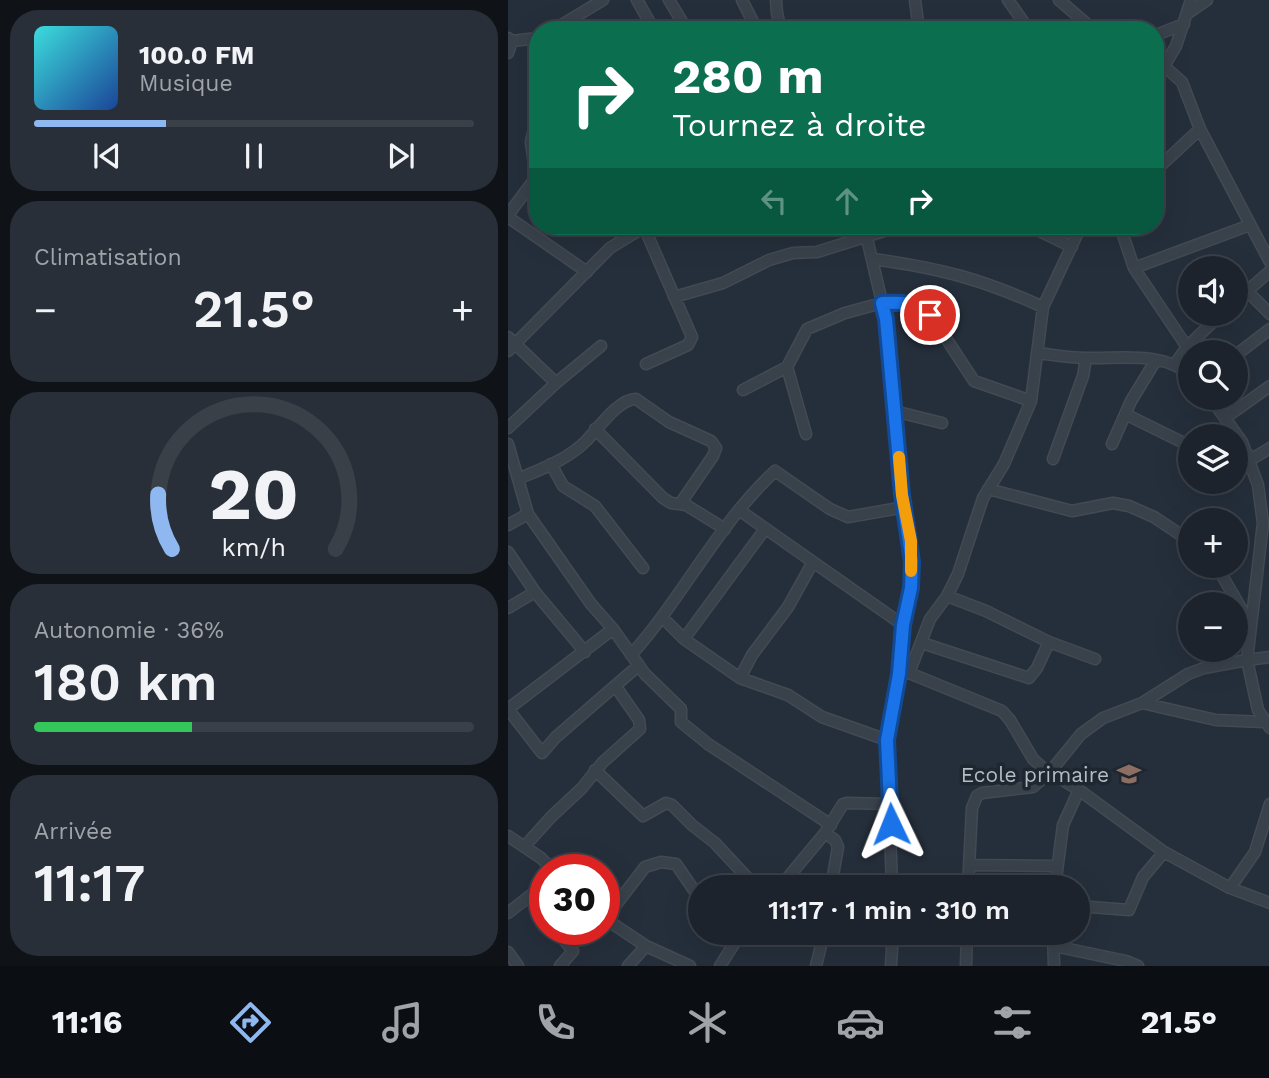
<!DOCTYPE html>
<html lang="fr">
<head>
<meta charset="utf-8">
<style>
	:root { --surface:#1c232c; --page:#292f38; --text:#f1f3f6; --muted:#a0a4a9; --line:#3a4048; --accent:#90b8f0 }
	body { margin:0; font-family:"Work Sans",sans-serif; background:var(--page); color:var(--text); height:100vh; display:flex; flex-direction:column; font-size:26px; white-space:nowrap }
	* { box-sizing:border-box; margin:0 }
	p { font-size:23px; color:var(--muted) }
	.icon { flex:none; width:38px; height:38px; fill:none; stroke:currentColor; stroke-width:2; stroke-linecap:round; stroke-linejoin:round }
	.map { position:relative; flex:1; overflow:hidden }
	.details { display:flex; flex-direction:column; gap:10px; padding:10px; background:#0f1318; width:508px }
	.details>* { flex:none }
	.banner { position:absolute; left:21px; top:21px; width:635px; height:214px; border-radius:28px; box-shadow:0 7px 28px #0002,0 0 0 2px var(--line); background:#0b6e4f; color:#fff; overflow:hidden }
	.fabs { position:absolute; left:670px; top:256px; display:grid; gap:14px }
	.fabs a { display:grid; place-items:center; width:70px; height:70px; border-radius:50%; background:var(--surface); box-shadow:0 7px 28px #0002,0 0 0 2px var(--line); font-size:35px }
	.speed { position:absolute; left:21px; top:854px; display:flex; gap:14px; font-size:35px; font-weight:700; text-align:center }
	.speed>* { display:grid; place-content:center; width:91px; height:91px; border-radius:50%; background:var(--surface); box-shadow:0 7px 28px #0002,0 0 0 2px var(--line); line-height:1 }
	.speed .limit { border:10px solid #d22; background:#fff; color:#111 }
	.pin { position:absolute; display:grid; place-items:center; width:60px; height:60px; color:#fff; margin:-30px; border:4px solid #fff; border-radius:50%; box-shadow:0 2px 7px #0007 }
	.me { position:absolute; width:77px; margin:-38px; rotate:358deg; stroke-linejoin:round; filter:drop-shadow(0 0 5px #0008) }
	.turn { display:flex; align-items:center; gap:24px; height:147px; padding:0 28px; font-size:32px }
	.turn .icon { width:91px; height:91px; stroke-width:2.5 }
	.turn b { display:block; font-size:49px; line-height:60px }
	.lanes { display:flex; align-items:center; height:66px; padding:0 28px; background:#0003; justify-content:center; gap:35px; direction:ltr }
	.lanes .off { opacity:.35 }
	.big { font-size:52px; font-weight:600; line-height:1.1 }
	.details .widget { flex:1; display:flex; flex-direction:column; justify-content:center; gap:10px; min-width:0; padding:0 24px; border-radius:28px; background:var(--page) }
	.details .dial { align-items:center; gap:0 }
	.dial svg { height:182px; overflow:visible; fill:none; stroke:var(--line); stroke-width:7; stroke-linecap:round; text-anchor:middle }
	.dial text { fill:var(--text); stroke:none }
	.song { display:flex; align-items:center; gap:21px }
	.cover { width:84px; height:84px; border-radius:10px; background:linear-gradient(135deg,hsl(180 70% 55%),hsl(220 70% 35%)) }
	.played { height:7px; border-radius:4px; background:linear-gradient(90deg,var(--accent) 30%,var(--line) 30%) }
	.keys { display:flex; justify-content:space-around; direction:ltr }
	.heat { display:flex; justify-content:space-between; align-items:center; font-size:38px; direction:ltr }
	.charge { height:10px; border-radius:5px; background:linear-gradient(90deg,#34c759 36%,var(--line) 0) }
	.trip { position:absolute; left:180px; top:875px; width:402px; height:70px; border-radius:35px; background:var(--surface); box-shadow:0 7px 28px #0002,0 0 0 2px var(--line); font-weight:600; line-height:70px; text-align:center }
	.tabs { display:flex; height:112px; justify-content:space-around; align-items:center; background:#0b0e12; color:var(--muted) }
	.tabs .icon { width:49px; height:49px }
	.tabs .active { color:var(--accent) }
	.tabs b { font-size:32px; color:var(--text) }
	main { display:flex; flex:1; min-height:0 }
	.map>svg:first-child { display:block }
</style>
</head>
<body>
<main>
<section class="details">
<div class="widget">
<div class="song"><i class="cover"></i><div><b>100.0 FM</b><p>Musique</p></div></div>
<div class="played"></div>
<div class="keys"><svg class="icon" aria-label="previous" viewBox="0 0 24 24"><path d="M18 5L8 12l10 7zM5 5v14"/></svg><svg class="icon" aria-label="pause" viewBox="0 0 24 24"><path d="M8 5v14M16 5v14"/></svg><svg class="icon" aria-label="next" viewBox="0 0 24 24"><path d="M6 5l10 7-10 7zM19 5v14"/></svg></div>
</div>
<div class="widget"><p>Climatisation</p>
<div class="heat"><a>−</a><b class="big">21.5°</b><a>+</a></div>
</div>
<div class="widget dial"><svg viewBox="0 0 100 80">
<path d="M14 69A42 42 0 1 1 86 69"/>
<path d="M14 69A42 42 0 0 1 8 45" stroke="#90b8f0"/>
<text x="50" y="56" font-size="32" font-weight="700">20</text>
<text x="50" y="72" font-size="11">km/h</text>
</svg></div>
<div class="widget"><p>Autonomie · 36%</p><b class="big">180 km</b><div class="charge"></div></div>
<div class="widget"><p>Arrivée</p><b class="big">11:17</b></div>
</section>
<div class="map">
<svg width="762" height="966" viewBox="0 0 762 966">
	<rect width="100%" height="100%" fill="#252f3b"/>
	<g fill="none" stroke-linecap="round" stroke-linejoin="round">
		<g stroke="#424a54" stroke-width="13">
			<path id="minor" d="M129,0L146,30
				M161,0L179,30
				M234,0L249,30
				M268,0L269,13L273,30
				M407,0L411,30
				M500,0L521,30
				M551,0L586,30
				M679,14L699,0
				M45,30L95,0
				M648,35L676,24
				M0,38L4,41L30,38
				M0,53L4,41
				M656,66L674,82L692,129L762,262
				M648,80L668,46L683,0
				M648,170L692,129
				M0,215L26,180L27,172L23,142L30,111
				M0,217L79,272
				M356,226L378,319L394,495L404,562L403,588L395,625L391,674L379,740L384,887
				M521,226L564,247
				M612,226L626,268
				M136,227L184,337L180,345L138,364
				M365,259C431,268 474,279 535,307
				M739,291L762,314
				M166,297L215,283L261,260L285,253L309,252L392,226
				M728,301L762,271
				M0,337L48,383L0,428
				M679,347L626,268L742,225
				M0,351L102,248L138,226
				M530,353C546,355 562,358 578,358C613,359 655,351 682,375
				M728,355L762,329
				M667,364L679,347L714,313
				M279,367L298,434
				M48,383L93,346
				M235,390L279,367L299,329L337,313L374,303L398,302L417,311L426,320L466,381L523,401
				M702,397L734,442L750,485L755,523L739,660L762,657
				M386,411L434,423
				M617,414L682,446
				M717,418L762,386
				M87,429L155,498L163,503L178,505L217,529
				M0,444L10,479C33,469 59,460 78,441C90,429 110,399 128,399L161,422L203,441L208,448L205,456L172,504
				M604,444L623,401L648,360
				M545,459L575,376L578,358
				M742,460L762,448
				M43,464L55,486L87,506L135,568
				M728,464L740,455
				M10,479L20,514L83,604L105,629L137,674L173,709V722L200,744L323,825
				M480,489L564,511L605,503L621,506L646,517L682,541
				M231,510L395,625
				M0,525L20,514
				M0,552L27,592L77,652
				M708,565L742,624
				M439,596L478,611L541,642L587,659
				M0,608L27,592
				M155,618L176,639L232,678L280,695L314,717L379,740
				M105,629L0,709L34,753L48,737L130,666
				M176,639L257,529
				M414,643L521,678L529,668L541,642
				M123,655C175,597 209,525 267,471L322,509L340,517L397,507
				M401,673L494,711L502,720L525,759L535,768L571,790L656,852L722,888L762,903
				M391,674L401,673L422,619L439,596L450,574L475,498L496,464L523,401L535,307L573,226
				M232,678L244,655L280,607L305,562
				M634,703L708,720L756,722
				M87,770L135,816L158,803L164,805L184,825L207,843L248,887
				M317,833L327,840L330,847L323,887
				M0,836L33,858L45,870
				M16,847L43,817L74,788L95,762L132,729L131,720L108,687
				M461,865L548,866
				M272,887L317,833L335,804L339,803L382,804
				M460,887L464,808L469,796L474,793L525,787L542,772L573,734L595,718L634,703L680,674L696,668L739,660L750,710L762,728
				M547,887L555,825L571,790
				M722,888L747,852L762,804
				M20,897L37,916
				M570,906L621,910L635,877L656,852
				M0,913L37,884
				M96,918L138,946L182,966
				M97,919L137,867L153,862L168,864L192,899
				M47,929L65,951L52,966
				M218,933L226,944
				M545,933L546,966
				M546,946L618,961L630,966
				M0,952L10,966
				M120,966L138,946
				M212,966L233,933
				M308,966L316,933
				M383,966L385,933
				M458,966L459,933"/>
		</g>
		<use href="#minor" stroke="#39414b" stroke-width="10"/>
	</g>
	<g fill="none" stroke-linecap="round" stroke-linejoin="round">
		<g stroke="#114b97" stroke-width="18">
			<path id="route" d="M383,824L379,740L391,674L395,625L403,588L404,562L394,495L378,319L374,303C393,302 407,302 422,315"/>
		</g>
		<use href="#route" stroke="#1a73e8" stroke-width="12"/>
		<path stroke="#f59e0b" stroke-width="12" d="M391,457L394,495L403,541V571"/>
	</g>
	<defs>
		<g id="school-bare" transform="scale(1.89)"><path d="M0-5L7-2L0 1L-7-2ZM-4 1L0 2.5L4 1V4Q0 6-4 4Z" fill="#8d6e63" stroke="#1e2630" stroke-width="2.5" paint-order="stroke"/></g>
	</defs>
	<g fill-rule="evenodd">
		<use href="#school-bare" x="621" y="774"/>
	</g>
	<g text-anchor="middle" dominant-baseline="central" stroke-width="7" stroke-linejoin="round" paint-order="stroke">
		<g font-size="21" fill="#b4bcc7" stroke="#1e2630" text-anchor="end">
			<text x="601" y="774">Ecole primaire</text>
		</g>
	</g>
</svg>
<div class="fabs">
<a><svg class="icon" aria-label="sound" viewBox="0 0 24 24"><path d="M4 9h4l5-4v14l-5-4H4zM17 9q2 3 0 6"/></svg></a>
<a><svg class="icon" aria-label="search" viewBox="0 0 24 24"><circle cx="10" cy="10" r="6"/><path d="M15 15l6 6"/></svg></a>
<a><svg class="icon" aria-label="layers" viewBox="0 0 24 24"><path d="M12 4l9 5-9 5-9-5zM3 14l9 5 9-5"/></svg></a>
<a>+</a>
<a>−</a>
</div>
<div class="speed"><div class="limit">30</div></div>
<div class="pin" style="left:422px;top:315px;background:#d93025"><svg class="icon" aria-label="arrive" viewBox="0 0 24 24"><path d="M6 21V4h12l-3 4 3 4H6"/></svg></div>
<svg class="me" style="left:383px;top:824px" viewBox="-20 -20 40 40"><path d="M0-17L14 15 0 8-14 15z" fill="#1a73e8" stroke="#fff" stroke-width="4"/></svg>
<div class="trip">11:17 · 1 min · 310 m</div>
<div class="banner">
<div class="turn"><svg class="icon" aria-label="right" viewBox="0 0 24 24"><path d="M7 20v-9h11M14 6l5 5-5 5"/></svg><div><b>280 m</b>Tournez à droite</div></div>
<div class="lanes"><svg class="icon off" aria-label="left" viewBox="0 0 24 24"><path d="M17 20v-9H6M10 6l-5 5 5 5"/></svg><svg class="icon off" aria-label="ahead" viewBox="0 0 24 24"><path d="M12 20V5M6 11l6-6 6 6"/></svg><svg class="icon" aria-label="right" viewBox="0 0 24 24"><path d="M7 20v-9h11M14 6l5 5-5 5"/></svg></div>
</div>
</div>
</main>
<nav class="tabs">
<b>11:16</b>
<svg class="icon active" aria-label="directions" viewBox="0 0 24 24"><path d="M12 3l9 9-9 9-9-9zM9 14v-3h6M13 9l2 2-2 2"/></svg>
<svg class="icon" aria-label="music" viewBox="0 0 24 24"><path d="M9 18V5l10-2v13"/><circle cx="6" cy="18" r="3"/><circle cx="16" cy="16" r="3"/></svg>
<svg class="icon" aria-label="phone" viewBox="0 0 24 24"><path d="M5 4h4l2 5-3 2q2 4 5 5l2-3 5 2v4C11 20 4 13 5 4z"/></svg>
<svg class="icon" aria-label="climate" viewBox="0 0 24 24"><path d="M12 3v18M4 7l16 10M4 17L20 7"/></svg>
<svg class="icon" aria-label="car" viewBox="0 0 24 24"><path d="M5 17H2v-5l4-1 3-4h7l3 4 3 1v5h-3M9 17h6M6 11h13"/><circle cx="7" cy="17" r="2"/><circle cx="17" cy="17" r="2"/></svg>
<svg class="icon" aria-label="filters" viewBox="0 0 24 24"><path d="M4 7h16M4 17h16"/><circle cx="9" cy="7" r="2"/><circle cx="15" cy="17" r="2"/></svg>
<b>21.5°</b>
</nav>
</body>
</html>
